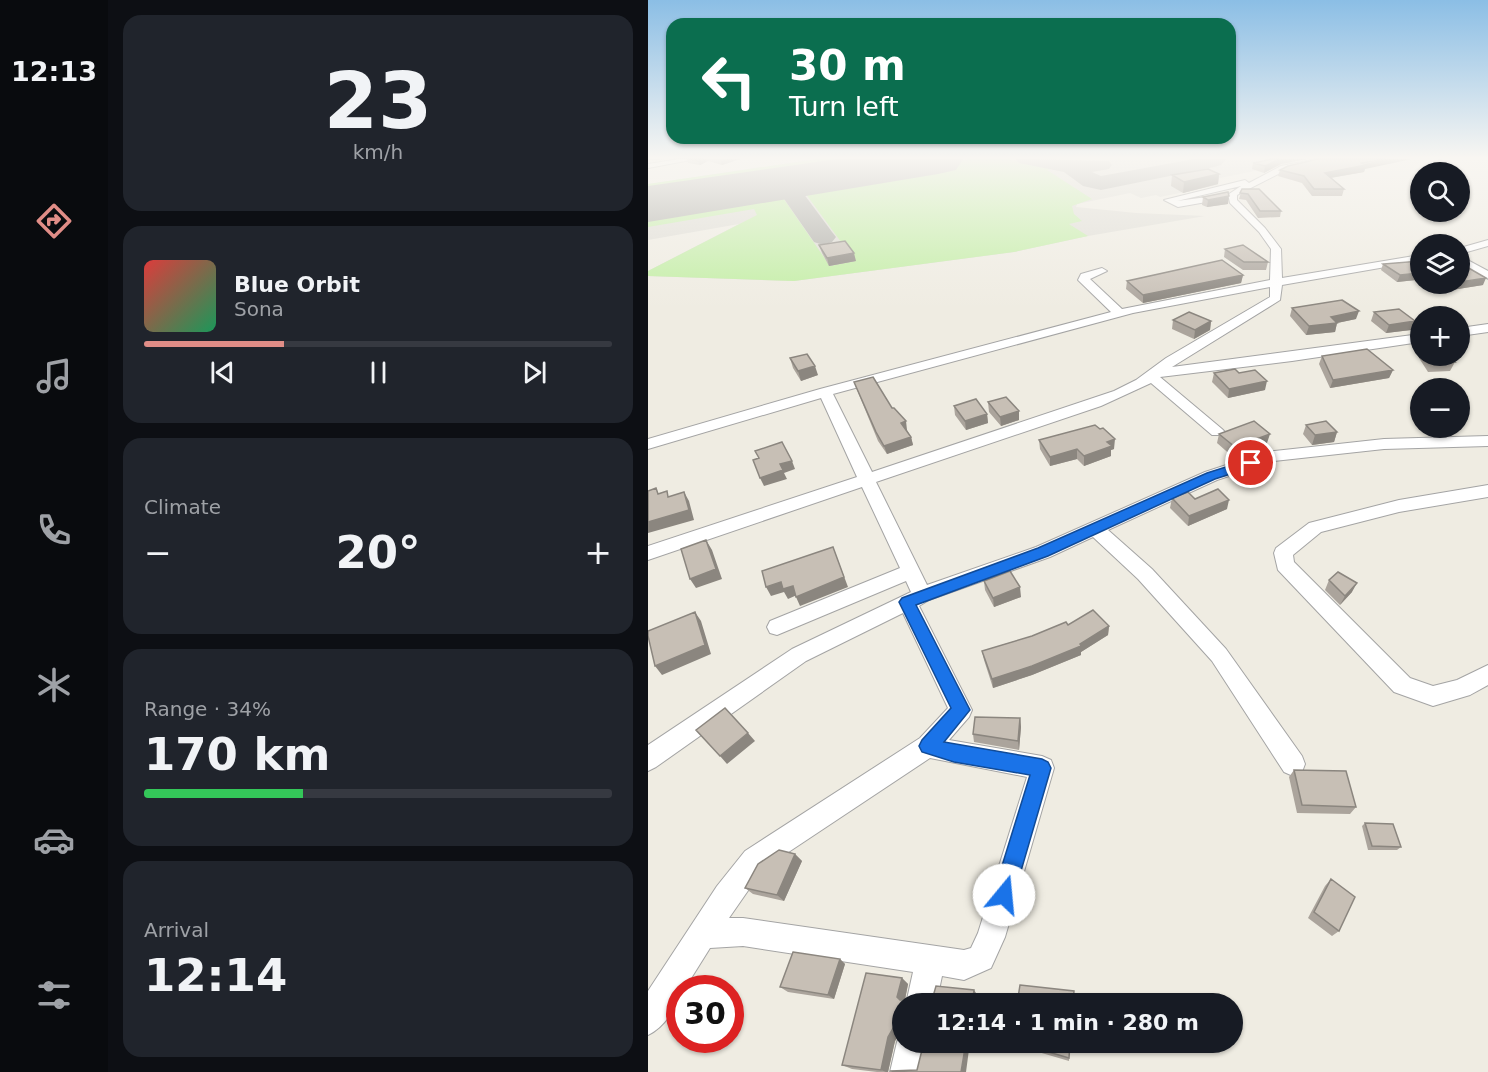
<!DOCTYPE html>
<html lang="en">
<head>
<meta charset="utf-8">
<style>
	:root { --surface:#171b24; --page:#20242c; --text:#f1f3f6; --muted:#9ea1a6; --line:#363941; --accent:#e08d87 }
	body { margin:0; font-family:"DejaVu Sans",sans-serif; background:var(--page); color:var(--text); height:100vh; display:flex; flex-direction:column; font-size:22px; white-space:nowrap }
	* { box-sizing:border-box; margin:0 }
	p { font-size:20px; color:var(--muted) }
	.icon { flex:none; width:33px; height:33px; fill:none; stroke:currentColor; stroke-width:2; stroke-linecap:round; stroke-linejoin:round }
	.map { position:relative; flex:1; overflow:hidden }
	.details { display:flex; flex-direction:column; gap:15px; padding:15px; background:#0d0f14; width:540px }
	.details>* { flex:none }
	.top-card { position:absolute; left:18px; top:18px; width:570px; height:126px; border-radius:18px; box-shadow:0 2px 4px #0004; background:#0b6e4f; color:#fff; overflow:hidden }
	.controls { position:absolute; left:762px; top:162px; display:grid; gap:12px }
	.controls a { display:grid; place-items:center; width:60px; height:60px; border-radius:50%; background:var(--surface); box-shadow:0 2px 4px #0004; font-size:30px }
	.speed { position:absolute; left:18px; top:975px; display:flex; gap:12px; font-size:30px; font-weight:700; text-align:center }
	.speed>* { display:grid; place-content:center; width:78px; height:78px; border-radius:50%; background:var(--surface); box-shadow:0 2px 4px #0004; line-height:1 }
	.speed .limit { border:9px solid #d22; background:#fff; color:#111 }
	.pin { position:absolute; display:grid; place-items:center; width:51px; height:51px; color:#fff; margin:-26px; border:3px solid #fff; border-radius:50%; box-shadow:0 2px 6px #0007 }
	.me { position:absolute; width:66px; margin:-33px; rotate:17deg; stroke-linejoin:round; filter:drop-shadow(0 0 4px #0008) }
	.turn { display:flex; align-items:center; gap:21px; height:126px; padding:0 24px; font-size:27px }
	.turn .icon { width:78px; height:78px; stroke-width:2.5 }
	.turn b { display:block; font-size:42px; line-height:51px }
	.big { font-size:45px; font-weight:700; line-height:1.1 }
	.details .tile { flex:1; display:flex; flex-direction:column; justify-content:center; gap:9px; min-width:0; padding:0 21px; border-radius:18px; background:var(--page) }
	.details .dial { align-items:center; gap:0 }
	.dial b { font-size:78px; line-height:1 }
	.song { display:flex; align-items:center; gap:18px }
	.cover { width:72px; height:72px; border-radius:9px; background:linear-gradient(135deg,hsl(0 70% 55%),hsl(150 70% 35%)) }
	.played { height:6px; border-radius:3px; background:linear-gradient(90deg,var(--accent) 30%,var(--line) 30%) }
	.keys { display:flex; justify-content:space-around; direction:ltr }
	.heat { display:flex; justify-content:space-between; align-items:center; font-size:33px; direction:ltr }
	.charge { height:9px; border-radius:4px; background:linear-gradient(90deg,#34c759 34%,var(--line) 0) }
	.trip { position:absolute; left:244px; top:993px; width:351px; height:60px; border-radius:30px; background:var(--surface); box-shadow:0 2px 4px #0004; font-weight:700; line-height:60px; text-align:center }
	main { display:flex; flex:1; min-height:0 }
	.dock { display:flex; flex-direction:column; width:108px; justify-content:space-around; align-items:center; background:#090b0e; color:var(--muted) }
	.dock .icon { width:42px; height:42px }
	.dock .selected { color:var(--accent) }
	.dock b { font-size:27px; color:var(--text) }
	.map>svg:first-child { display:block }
</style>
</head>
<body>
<main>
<nav class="dock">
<b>12:13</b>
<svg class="icon selected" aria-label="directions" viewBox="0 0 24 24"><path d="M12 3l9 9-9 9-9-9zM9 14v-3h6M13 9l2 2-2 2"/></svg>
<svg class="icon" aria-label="music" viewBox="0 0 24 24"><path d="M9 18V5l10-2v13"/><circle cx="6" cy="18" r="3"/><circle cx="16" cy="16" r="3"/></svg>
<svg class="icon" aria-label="phone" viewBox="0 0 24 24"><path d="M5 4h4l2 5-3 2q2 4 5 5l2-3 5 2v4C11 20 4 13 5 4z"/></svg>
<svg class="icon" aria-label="climate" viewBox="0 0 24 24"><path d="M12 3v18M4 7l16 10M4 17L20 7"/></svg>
<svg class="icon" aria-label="car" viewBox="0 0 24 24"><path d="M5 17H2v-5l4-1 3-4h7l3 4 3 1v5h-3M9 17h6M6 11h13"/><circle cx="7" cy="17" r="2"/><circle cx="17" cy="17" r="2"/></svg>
<svg class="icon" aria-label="filters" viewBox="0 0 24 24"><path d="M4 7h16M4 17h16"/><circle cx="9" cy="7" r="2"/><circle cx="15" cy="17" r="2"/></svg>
</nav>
<section class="details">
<div class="tile dial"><b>23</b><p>km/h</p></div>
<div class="tile">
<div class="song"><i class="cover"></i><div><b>Blue Orbit</b><p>Sona</p></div></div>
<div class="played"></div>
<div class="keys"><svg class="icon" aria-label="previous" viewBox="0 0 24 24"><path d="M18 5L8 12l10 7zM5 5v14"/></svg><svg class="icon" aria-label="pause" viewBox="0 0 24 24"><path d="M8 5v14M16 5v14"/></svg><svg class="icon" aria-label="next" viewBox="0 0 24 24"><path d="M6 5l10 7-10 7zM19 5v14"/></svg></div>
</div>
<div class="tile"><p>Climate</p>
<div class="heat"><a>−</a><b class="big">20°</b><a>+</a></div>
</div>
<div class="tile"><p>Range · 34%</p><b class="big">170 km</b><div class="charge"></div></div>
<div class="tile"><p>Arrival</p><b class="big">12:14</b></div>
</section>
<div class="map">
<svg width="840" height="1072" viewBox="0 0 840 1072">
	<rect width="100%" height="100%" fill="#efece2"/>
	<path fill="#dedcd4" d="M169,159H635L647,163L562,180L571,185L512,197L508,195L493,198L482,193L429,204L428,207L488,213L557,216L440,236L366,252L146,281L0,276V271L91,224L0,240V184Z"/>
	<path fill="#c2eea4" d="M169,159H256L0,198V184Z
		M322,159H359L408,168L399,170L444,199L424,206L426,214L434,221L421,224L440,236L366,252L146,281L0,276V271L109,215L106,209L0,227V210L129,189L182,266L207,261L152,186Z"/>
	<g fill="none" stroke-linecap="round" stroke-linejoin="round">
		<path fill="#adaca6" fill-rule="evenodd" d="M368,159L461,161L464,165L461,169L444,172L453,176L546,159H578L573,165L566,167L453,190L435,186L416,172L371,163Z
			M136,176L144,178L184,232L188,237L184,242L175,245L166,242L125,183L128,178Z"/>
		<path fill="#adaca6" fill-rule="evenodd" d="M189,159H315L308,170L290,174L0,222V186Z"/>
		<g stroke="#a4a4a4" stroke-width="2">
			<path id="minor" d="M31,159H48L0,168V164Z
				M670,159H684L638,170L589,195V200L617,228L633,249L634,278L772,255V261L634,285L632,300L524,367L772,334V342L644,361L512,377L574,429L577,432L574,435H564L503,383L453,406L228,482L279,585L388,547L557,472L618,452L736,439L840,436V446L736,449L626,461L569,480L460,530L504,569L578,649L654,756L657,764L654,772L645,776L636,772L564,661L490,579L445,537L402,557L281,600L271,606L324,710L321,717L301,740L394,756L403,760L406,768L357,937L343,968L316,980L294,976L288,1004H258L265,972L95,946L62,948L37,988H32C32,1006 15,1028 0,1035V991L69,886L97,851L272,738L300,708L255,613L158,661L8,767L0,771V745L144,649L263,592L258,581L129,635L122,633L119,627L122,621L252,568L214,487L0,560V546L209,477L173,398L0,449V439L172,389L463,312L430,280L433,274L454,268L459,271L442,279L474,309L622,280L623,249L611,232L582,203L581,198L530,207L516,200L597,180L601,183L633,166ZM593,186L581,194L529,201ZM622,287V297L518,358L488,380L466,391L224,472L185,394L485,313ZM282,758L379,777L330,933L323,948L316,950L95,918H81L115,869Z
				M840,240V246L812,254V248Z
				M812,256L840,271V279L812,263Z
				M840,324V332L812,336V328Z
				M840,485V497L751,512L673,532L645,555L646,562L762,678L785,686L809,680L840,665V685L822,695L785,706L746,692L630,570L626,553L628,548L661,523L751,500Z
				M255,1030V1042H281L274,1072H242L249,1042Z"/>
		</g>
		<use href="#minor" fill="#fff" fill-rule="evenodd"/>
	</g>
	<path fill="#aba49c" d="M39,159H92L74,165L60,161L52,165L40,163Z
		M605,163L633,164L616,173L604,169Z
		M717,169L716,172L683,178L696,189L694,196H664L654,183L630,176L632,170Z
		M571,174L570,184L535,193L523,186L524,175Z
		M594,189L633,211L632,217L610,218L598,200L591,199Z
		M555,197L580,204L559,207L554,205Z
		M171,245L208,261L181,266L174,253Z
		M577,249L620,262L618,270H595L576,257Z
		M772,261V283L768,280L749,282L733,270L735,264Z
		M595,275L593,283L495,303L478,289L479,281Z
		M773,284H812L835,285L785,293Z
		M644,308L708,319L689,323L687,332L658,335L642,316Z
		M726,312L767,321L763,330L738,333L723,321Z
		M525,320L563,321L562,330L546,339L524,329Z
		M772,348V356H801L807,362L802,371L780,372L771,358L772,354L771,352Z
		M674,356L745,370L741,378L682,388L671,364Z
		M142,358L170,375L153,381L145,368Z
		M566,373H591L617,390L580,398L564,382Z
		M206,382L244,408L259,430L263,437L265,445L239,454L230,441L209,390Z
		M340,402L371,411V420L353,426L341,412Z
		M306,406L339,414L340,423L318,430L307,415Z
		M658,425L689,432L686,442L664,445L655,434Z
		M571,434L619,443L585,457L569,443Z
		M391,440L466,449L463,450V456L436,466L429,459L402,466L392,449Z
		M524,498L547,499L579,509L540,526L522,508Z
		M681,580L704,592L692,605L677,590Z
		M336,581L373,597L346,607L337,590Z
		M420,625L461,626L460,635L433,652V655L384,675L345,688L336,660L334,651Z
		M372,718L373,727L371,750L326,742L325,734Z
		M646,770L708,807L702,814L649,813L641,777Z
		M717,823L753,847L749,850H720L714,826Z
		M147,854L154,861L136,901L105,894L97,888Z
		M683,879L691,931L684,936L660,918L677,886Z
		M192,959L197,964L186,999L140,992L132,987Z
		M254,978L260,984L257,1000H284L330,996L329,1004H255V1038L251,1035L247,1041L240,1072H229L204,1069L194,1065Z
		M364,1042H422L421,1061L366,1045Z"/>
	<path fill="#8b867f" d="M0,159H19L0,160Z
		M55,159H59L60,161L52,165L50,161Z
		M77,159H92L74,165L72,160Z
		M632,159H660L633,164L616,173L617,166Z
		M737,159H764L717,169L716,172L675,179L677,173Z
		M571,174L570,184L535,193L536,182Z
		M581,196L580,204L559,207L560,200Z
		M206,253L208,261L181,266L179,258Z
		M771,273L768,280L749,282L752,275Z
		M595,275L593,283L495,303V295Z
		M838,278L835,285L785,293L788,286L804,284H812V282Z
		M711,311L708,319L689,323L687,332L658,335L661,326L683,317Z
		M563,321L562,330L546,339L547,330Z
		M767,321L763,330L738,333L741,325Z
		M167,366L170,375L153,381L150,371Z
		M745,370L741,378L682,388L685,380Z
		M619,381L617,390L580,398L581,389Z
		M371,411V420L353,426L352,417Z
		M339,414L340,423L318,430L317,421Z
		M258,421L259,430L255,431L253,423Z
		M689,432L686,442L664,445L667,435Z
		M622,434L619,443L585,457L587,447Z
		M263,437L265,445L239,454L236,446Z
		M467,439L466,449L463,450V456L436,466V456L459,442Z
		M429,449V459L402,466V457Z
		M144,461L147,469L136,473L139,479L116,486L112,478L132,464Z
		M36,492L41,501L46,520L0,533V522Z
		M581,500L579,509L540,526L541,516Z
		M58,540L64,550L74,579L48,588L42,579Z
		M185,547L200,587L152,606L148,597Z
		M133,582L145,586L149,595L140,599L136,592L123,596L118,587Z
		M709,583L704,592L692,605L697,596Z
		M372,587L373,597L346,607L345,598Z
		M47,612L53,621L63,654L14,675L7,666Z
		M461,626L460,635L433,652V655L384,675L345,688L344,679L432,644Z
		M372,718L373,727L371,750L370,741Z
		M100,733L107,741L79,764L72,756Z
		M147,854L154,861L136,901L129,895Z
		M192,959L197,964L186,999L180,995Z
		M254,978L260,984L256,1004L249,997Z
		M326,990L330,996L329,1004H324Z
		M248,1023L255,1028L247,1041L240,1072H238L233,1070L240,1037Z
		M318,1042H322L318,1072H313Z"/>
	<path fill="#c7bfb5" stroke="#8b867f" stroke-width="1.5" d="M39,159H55L50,161Z
		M625,159H632L617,166L605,163Z
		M670,159H737L714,163L718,165L677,173L696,189H666L656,176L632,170L640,166Z
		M560,169L571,174L536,182L524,175Z
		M594,189H611L633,211H612L600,194L592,193Z
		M580,192L581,196L560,200L555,197Z
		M197,241L206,253L179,258L171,245Z
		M595,245L620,262H596L577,249Z
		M574,260L595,275L495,295L479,281Z
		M772,261V274L771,273L752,275L735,264Z
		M812,263L838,278L812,282Z
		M784,284H804L788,286Z
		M694,300L711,311L683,317L689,323L661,326L644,308Z
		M751,309L767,321L741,325L726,312Z
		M541,312L563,321L547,330L525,320Z
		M719,349L745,370L685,380L674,356Z
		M159,354L167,366L150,371L142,358Z
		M779,356H801L807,362H784Z
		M587,369L591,373L607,370L619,381L581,389L566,373Z
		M225,377L244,408H246L258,421L253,423L263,437L236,446L228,432L206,382Z
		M358,397L371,411L352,417L340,402Z
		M328,399L339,414L317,421L306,406Z
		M606,421L622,434L587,447L571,434Z
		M678,421L689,432L667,435L658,425Z
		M447,425L452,429L455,428L467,439L459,442L464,446L436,456L429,449L402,457L391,440Z
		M134,442L144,461L132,464L135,470L112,478L105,460L111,458L107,451Z
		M8,488L10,494L19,491L20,497L36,492L41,510L0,522V491Z
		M570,489L581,500L541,516L524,498L540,492L547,499Z
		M58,540L68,569L42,579L33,549Z
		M185,547L196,577L148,597L145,586L135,589L133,582L118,587L114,571Z
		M362,571L372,587L345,598L336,581Z
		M690,572L709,583L697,596L681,580Z
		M445,610L461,626L432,644L433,646L384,666L344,679L334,651L384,636L418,622L420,625Z
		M47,612L57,645L7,666L0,636V631Z
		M77,708L100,733L72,756L48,730Z
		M327,717L372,718L370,741L325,734Z
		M646,770L698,771L708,807L654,805Z
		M717,823L745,824L753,847L724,846Z
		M131,850L147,854L129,895L97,888L110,864Z
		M683,879L707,897L691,931L666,912Z
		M145,952L192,959L180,995L132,987Z
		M218,973L254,978L249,997L252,1000H284L288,986L326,990L324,1004H255V1035H251V1025L248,1023L240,1037L233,1070L194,1065Z
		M372,985L426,991L425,1004H369Z
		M276,1042H318L313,1072H253L242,1071L269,1070Z
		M366,1042H422L421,1058Z"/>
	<linearGradient id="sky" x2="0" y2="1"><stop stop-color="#8bbee5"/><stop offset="0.51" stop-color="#f8f6f2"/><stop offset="1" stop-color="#f8f6f2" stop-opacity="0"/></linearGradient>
	<rect width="840" height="309" fill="url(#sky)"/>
	<path fill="#1a73e8" stroke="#114b97" stroke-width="1.5" d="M603,459L608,460V466L567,479L400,556L268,605L322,710L296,742L394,759L400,762L403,768L366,895L363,902L356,905L348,902L345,895L382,775L306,762L274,752L271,746L274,740L303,708L251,602L254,598L390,548L559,473Z"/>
</svg>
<div class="controls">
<a><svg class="icon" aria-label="search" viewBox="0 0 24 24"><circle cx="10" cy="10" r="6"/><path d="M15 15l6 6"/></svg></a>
<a><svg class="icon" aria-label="layers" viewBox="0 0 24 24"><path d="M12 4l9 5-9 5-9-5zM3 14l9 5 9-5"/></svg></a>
<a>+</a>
<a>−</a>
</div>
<div class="speed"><div class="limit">30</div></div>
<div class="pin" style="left:603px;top:463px;background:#d93025"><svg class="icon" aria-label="arrive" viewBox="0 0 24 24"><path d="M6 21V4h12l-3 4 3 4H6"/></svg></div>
<svg class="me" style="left:356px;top:895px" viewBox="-20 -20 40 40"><circle r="19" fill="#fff"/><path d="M0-13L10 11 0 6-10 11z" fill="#1a73e8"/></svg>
<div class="trip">12:14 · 1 min · 280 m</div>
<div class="top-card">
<div class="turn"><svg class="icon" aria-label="left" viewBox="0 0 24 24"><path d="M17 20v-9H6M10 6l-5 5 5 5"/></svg><div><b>30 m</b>Turn left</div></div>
</div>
</div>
</main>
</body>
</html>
